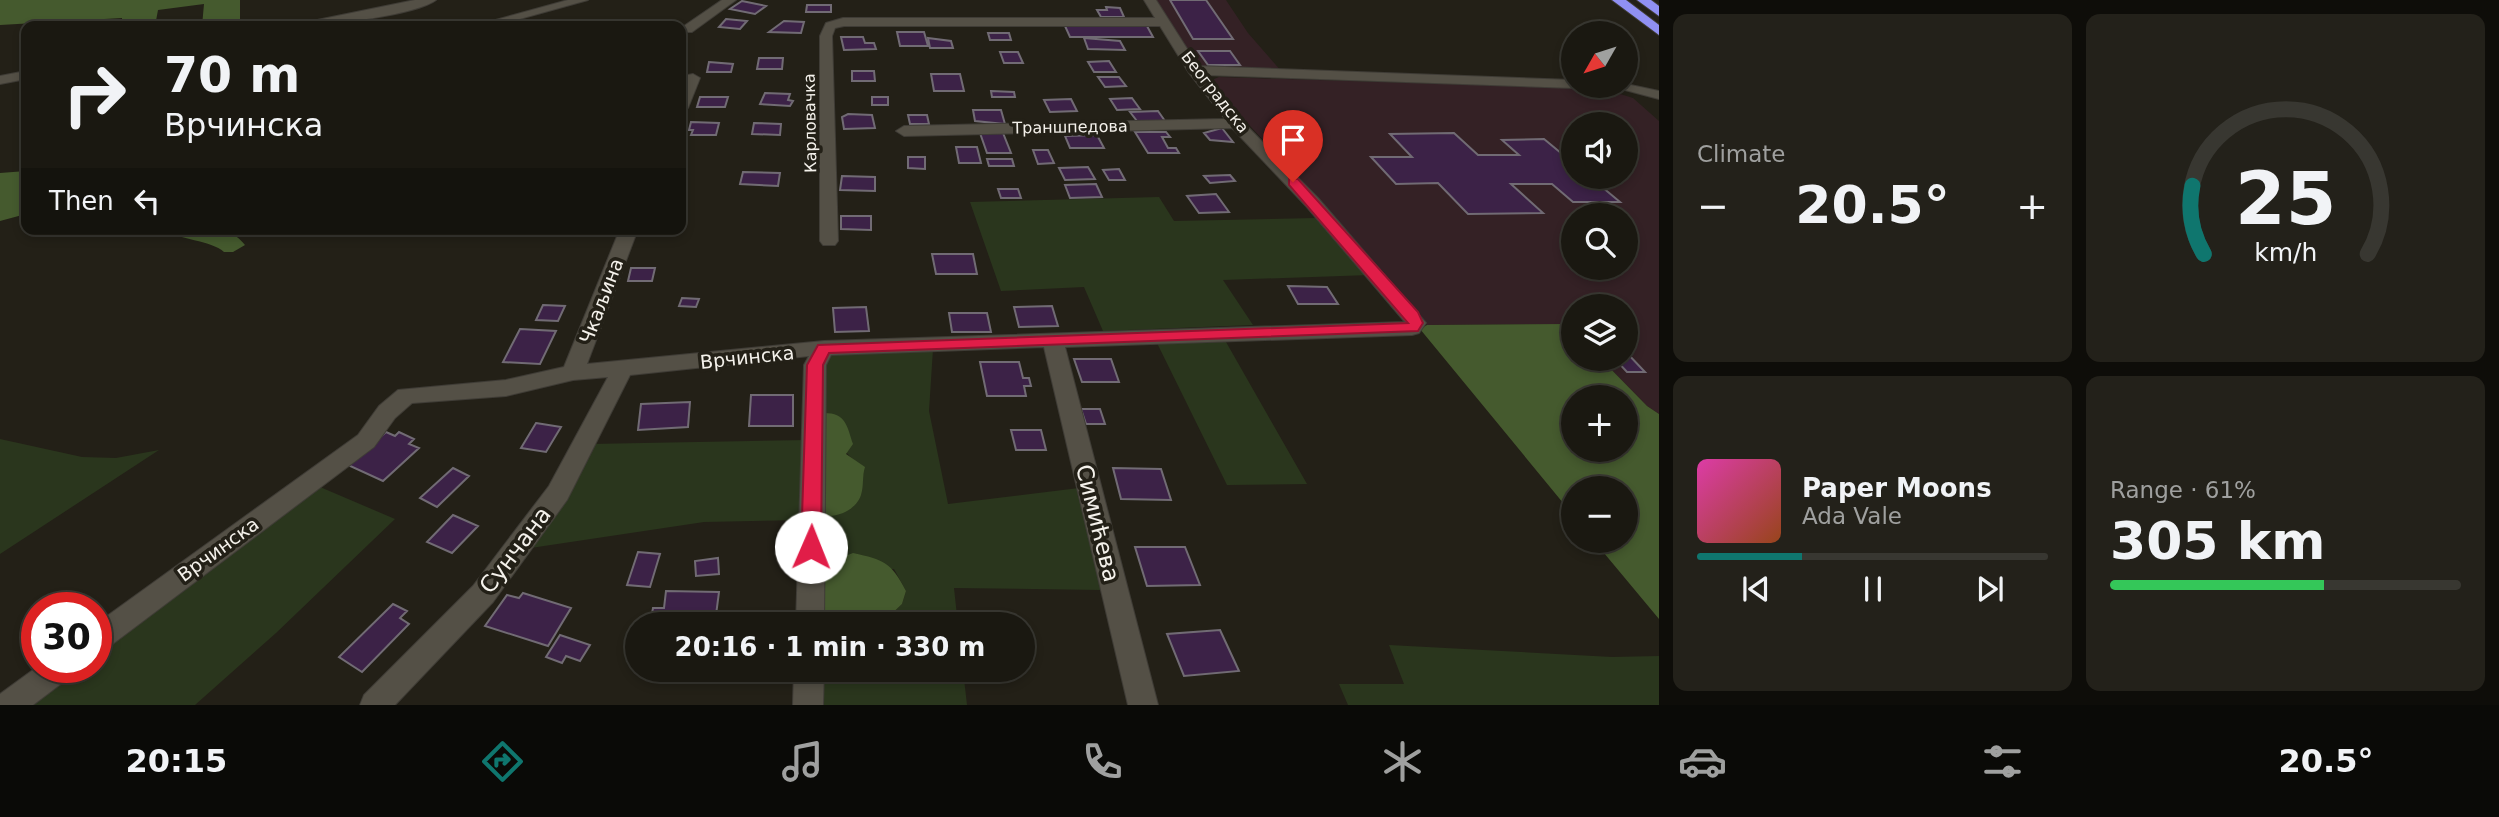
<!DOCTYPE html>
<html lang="en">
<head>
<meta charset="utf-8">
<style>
	:root { --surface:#1a1811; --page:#23211a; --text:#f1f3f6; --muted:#9fa09f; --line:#383731; --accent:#0f766e }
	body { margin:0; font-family:"DejaVu Sans",sans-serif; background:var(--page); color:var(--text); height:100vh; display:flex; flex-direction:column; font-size:26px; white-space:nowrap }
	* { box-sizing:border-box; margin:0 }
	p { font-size:23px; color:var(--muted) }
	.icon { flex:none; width:38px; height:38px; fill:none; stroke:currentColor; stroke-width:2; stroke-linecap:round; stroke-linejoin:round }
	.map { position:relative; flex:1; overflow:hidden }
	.sheet { display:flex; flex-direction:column; gap:14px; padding:14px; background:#0e0d09; width:840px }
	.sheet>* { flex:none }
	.top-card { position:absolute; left:21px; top:21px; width:665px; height:214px; border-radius:14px; box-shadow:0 4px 10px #0003,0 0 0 2px var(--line); background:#1a1811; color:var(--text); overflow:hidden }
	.needle { width:46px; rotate:231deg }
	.tools { position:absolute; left:1561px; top:21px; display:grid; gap:14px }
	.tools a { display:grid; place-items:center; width:77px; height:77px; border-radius:50%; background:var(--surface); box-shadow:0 4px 10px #0003,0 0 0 2px var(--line); font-size:35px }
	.speed { position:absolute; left:21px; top:592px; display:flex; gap:14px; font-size:35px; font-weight:700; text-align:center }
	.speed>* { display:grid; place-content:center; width:91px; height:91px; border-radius:50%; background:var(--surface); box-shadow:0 4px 10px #0003,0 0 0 2px var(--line); line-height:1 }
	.speed .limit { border:10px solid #d22; background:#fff; color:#111 }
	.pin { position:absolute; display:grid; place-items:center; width:60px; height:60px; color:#fff; margin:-72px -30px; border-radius:50% 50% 50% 0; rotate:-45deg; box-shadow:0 0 7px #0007 }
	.pin .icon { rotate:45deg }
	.me { position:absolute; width:77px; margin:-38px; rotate:1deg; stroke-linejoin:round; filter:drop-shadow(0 0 5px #0008) }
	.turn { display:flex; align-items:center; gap:24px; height:147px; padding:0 28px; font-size:32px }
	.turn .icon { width:91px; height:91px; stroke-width:2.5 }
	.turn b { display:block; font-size:49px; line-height:60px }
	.then { display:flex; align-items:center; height:66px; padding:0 28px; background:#0003; gap:14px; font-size:26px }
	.big { font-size:52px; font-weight:600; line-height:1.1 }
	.sheet .widget { flex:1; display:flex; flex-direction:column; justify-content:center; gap:10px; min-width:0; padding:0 24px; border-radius:14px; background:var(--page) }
	.sheet .dial { align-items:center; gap:0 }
	.dial svg { height:182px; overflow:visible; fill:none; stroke:var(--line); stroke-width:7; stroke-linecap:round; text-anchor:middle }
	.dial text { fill:var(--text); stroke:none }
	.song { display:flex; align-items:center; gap:21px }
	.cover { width:84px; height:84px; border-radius:10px; background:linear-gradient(135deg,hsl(320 70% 55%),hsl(20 70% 35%)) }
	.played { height:7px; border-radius:4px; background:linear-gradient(90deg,var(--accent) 30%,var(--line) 30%) }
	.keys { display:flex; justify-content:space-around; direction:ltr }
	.heat { display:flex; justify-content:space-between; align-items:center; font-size:38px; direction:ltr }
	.charge { height:10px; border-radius:5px; background:linear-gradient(90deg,#34c759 61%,var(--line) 0) }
	.sheet .tiles { flex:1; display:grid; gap:14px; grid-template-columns:repeat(2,1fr) }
	.trip { position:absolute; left:625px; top:612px; width:410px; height:70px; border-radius:35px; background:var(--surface); box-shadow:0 4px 10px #0003,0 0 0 2px var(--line); font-weight:600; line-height:70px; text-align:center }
	.menu { display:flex; height:112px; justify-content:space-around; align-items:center; background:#0a0a07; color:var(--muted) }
	.menu .icon { width:49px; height:49px }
	.menu .current { color:var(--accent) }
	.menu b { font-size:32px; color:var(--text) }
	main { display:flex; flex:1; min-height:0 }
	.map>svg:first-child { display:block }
</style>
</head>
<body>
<main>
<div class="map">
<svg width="1659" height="705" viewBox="0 0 1659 705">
	<rect width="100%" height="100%" fill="#232017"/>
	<path fill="#342125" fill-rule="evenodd" d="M1155,0H1226L1248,33L1282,72L1197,66Z
		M1219,77L1604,89L1633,98L1659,121V414L1647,406L1601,359H1626V306H1573V329L1568,324L1427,325L1320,201L1211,84L1212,80ZM1573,124H1626V177H1573ZM1573,215H1626V268H1573Z"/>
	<path fill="#2a361d" d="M1159,197L1174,221L1316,218L1370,275L1223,280L1253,325L1103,331L1084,287L1001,291L970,202Z
		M1156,341L1226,342L1307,484L1227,485Z
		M933,349L929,411L948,504L1079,488L1102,590L954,588L958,625H880L902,604L906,591L894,569L817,567L819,516L861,494L864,467C828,447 811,388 829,352Z
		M0,439L82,457L116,458L159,450L0,554Z
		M809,440L806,520L704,522L524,549L590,444Z
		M313,484L395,519L276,633L195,705H19L70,667H96V647Z
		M1389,645L1612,657L1659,656V705H1348L1339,684H1404Z
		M819,670H963L967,705H817Z"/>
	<path fill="#455a2e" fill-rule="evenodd" d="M0,0H240V26H202L204,4L158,10L155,26H122V18L0,25Z
		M26,171V214L0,221V173Z
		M158,229C186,229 227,220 245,245L233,252H224C213,241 178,239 158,229Z
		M1568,324L1573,329V359H1601L1647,406L1659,414V619L1594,541H1626V488H1573V515L1420,329L1427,325ZM1573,397H1626V450H1573Z
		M824,413C846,413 847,426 853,444L846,454L865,467C862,476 864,486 861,495C855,512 835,518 819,516Z
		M853,553C884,560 891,562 906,591L902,604L880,625H819L817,567Z"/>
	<path fill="#3c2247" stroke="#716b74" stroke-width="2" d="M1170,0H1206L1233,39H1193Z
		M742,1L766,6L755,14L730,9Z
		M807,5H831V12H806Z
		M1106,7L1120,8L1124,17H1101L1097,10H1107Z
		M726,19L747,21L740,29L719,27Z
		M784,21L804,22L801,33L769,32Z
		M1065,26H1147L1153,37H1070Z
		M897,32H924L928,46H900Z
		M988,33H1009L1011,40H990Z
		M841,37H863L865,43H874L876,49L844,50Z
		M928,38L951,41L953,48H930Z
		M1084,38L1120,41L1125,50L1088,49Z
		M1198,51H1230L1240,65H1208Z
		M1000,52H1018L1023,63H1004Z
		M759,58H783L782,69H757Z
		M1109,61L1116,72H1094L1088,62Z
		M709,62L733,64L731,72H707Z
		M852,71H874L875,81H852Z
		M931,74H960L964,91H934Z
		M1098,77H1119L1126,86L1105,87Z
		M991,91L1014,92L1015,97H992Z
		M765,93L790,94L788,100L793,101L790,106L760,104Z
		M700,97H728L725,107H697Z
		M872,97H888V105H872Z
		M1132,98L1140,109L1117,110L1110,99Z
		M1071,99L1077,111L1050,112L1044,100Z
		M973,110H1001L1005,124L975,121Z
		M1158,111L1165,121H1137L1130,112Z
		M848,114L872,115L875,128L844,129L842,117Z
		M908,115H927L929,124H910Z
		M691,122L719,123L716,135H691L693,130H689Z
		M754,123L781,124L780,135L752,134Z
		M1222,128L1233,142L1210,140L1204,133Z
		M1135,132H1166L1170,137H1162L1168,148H1176L1179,153H1148Z
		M980,133H1003L1011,153H987Z
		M1454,133L1478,155H1519L1502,140L1544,139L1573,163V177H1590L1620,202H1573L1552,184H1511L1543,213L1468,214L1438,183L1396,184L1371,157H1412L1390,134Z
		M1097,135L1104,148H1070L1065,136Z
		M956,147H977L981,163H959Z
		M1033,150H1048L1054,163L1038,164Z
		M908,157H925V169L908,168Z
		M987,159H1012L1014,166H989Z
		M1088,167L1095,179L1065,180L1059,168Z
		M1119,169L1125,180H1109L1103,170Z
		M743,172L780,173L778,186L740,184Z
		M1230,175L1235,181L1210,183L1204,176Z
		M842,176L875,177V191L840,190Z
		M1096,184L1102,197L1070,198L1065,185Z
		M998,189H1018L1021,198H1001Z
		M1216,194L1229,212L1199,213L1187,196Z
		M841,216H871V230L841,229Z
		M932,254H973L977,274H936Z
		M631,268H655L652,281H628Z
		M1288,286L1327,287L1338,304H1298Z
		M682,298L699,299L696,307L679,306Z
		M543,305L565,306L558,321L536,320Z
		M1052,306L1058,326L1019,327L1014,307Z
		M866,307L869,331L835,332L833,308Z
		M949,313H987L991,332H952Z
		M520,329L556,331L540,364L503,362Z
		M1626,352L1645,372H1627L1615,359H1626Z
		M1074,359H1111L1119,382H1082Z
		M980,362H1019L1023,378H1029L1031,386H1024L1026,396H987Z
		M751,395H793V426H749Z
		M690,402L688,427L638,430L641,404Z
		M1081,409H1100L1105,424H1086Z
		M536,423L561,427L546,452L521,448Z
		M1011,430H1041L1046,450H1016Z
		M386,432L395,436L399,432L414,439L409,444L419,448L383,481L348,465Z
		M453,468L469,476L437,507L420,498Z
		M1113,468L1161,469L1171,500L1121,499Z
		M453,515L478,526L452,553L427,542Z
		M1135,547H1185L1200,585L1147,586Z
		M638,552L660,554L650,587L627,585Z
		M718,558L719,574L696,576L695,561Z
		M666,591L719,592L716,615H708L707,625H650L653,608H664Z
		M523,593L571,608L548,646L485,626L507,595L519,598Z
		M393,604L407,611L400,618L409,624L362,672L339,657Z
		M1220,630L1239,671L1184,676L1167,634Z
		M560,635L590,645L580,661L566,656L562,663L546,657Z"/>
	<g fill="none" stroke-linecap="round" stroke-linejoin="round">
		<g stroke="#3f3c36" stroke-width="2">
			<path id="minor" d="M415,0H436C415,16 316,27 288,26Z
				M568,0H588L494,26H474Z
				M722,0H736L692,32H684V26Z
				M1144,0H1156L1198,66L1573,80V86H1579L1573,88L1205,75L1241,120L1318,198L1426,323L1419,333L1412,335L1065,347L1158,705H1128L1044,347L831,355L826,365L824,625H796L804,365L809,356L630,375L567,500L493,602L395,705H360L364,695L473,586L549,486L608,377L573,380L506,396L412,403L395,418L374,447L106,649L96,653V624L358,435L379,406L398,390L506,380L564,367L620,229H638L587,364L824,341L1405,322L1306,206L1232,128L904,136L896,131L904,126L1225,119L1189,73L1160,26H844L835,28L832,36L838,241L835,245H823L820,241V36L826,23L843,18H1155Z
				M26,71V79L0,84V76Z
				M693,74L700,78L688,108L681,112V91L688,75Z
				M1626,84L1659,91V99L1610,86Z
				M37,667H75L70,677L33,705H0V694Z
				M794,670H824L823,705H793Z"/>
		</g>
		<g stroke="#3f3c36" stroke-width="2">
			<path id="motorway" d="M1612,0H1626L1659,25V35Z
				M1637,0H1651L1659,6V16Z"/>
		</g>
		<use href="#minor" fill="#545046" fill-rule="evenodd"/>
		<use href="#motorway" fill="#9090f2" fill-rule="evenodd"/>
	</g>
	<path fill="#e11d48" stroke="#92132f" stroke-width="2" d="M1289,179H1298L1418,312L1423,323L1418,331L829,353L823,365L821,547L818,553H804L801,547L807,365L818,345L1408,323L1289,185Z"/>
	<g text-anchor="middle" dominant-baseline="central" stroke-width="7" stroke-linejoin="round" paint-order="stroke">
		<g font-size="16" fill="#f4f1eb" stroke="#232017">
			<text transform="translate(1215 92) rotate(52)">Београдска</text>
			<text transform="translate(810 123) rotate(-91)">Карловачка</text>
			<text transform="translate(1070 127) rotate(-1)">Траншпедова</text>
		</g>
		<g font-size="19" fill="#f4f1eb" stroke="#232017">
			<text transform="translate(601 301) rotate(-69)">Чкаљина</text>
			<text transform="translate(747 357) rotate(-6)">Врчинска</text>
			<text transform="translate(218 549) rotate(-36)">Врчинска</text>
		</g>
		<g font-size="23" fill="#f4f1eb" stroke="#232017">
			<text transform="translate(1098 523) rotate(76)">Симићева</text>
			<text transform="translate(515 550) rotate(-53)">Сунчана</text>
		</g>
	</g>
</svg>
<div class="tools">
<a><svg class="needle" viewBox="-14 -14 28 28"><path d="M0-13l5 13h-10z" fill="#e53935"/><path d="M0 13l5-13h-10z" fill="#9fa09f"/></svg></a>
<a><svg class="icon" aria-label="sound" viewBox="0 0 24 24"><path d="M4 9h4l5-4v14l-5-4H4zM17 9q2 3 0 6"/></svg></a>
<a><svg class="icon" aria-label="search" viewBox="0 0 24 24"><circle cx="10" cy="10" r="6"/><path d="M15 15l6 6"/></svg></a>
<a><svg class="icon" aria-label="layers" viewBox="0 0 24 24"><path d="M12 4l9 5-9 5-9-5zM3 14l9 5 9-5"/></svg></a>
<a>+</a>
<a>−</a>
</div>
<div class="speed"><div class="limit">30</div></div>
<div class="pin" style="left:1293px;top:182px;background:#d93025"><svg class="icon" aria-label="arrive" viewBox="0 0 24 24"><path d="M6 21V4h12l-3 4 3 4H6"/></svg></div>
<svg class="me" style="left:811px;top:547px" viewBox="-20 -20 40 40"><circle r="19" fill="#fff"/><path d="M0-13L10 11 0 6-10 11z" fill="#e11d48"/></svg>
<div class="trip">20:16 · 1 min · 330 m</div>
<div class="top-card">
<div class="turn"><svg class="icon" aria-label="right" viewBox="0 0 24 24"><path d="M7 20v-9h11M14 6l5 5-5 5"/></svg><div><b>70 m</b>Врчинска</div></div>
<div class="then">Then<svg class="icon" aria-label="left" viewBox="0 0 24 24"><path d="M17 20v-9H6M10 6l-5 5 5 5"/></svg></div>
</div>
</div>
<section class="sheet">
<div class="tiles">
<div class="widget"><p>Climate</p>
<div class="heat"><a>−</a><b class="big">20.5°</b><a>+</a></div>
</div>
<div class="widget dial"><svg viewBox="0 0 100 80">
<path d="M14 69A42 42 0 1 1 86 69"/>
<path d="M14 69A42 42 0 0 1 9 39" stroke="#0f766e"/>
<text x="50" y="56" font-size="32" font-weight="700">25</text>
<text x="50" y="72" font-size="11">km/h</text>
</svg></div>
<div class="widget">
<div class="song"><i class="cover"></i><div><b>Paper Moons</b><p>Ada Vale</p></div></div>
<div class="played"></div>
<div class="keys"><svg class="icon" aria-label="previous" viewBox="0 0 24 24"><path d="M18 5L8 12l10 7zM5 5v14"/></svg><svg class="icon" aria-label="pause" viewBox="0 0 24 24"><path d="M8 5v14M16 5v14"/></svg><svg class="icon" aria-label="next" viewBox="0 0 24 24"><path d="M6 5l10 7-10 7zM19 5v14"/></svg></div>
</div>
<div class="widget"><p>Range · 61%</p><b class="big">305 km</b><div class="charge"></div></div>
</div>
</section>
</main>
<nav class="menu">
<b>20:15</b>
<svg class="icon current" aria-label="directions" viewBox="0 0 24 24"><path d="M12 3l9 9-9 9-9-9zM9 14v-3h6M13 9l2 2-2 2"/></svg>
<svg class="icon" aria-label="music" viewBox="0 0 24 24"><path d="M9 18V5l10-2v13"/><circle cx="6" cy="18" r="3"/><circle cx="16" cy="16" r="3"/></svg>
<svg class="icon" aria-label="phone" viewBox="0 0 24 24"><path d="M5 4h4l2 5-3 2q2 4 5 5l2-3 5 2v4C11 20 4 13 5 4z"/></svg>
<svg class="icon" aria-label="climate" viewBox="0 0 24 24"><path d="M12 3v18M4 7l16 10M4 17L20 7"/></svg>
<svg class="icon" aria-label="car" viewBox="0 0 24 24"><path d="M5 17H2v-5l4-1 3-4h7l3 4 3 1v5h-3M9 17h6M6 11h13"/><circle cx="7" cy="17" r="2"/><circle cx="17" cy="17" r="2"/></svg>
<svg class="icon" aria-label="filters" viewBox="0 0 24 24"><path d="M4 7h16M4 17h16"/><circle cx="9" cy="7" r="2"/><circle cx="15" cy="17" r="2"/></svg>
<b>20.5°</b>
</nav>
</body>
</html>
